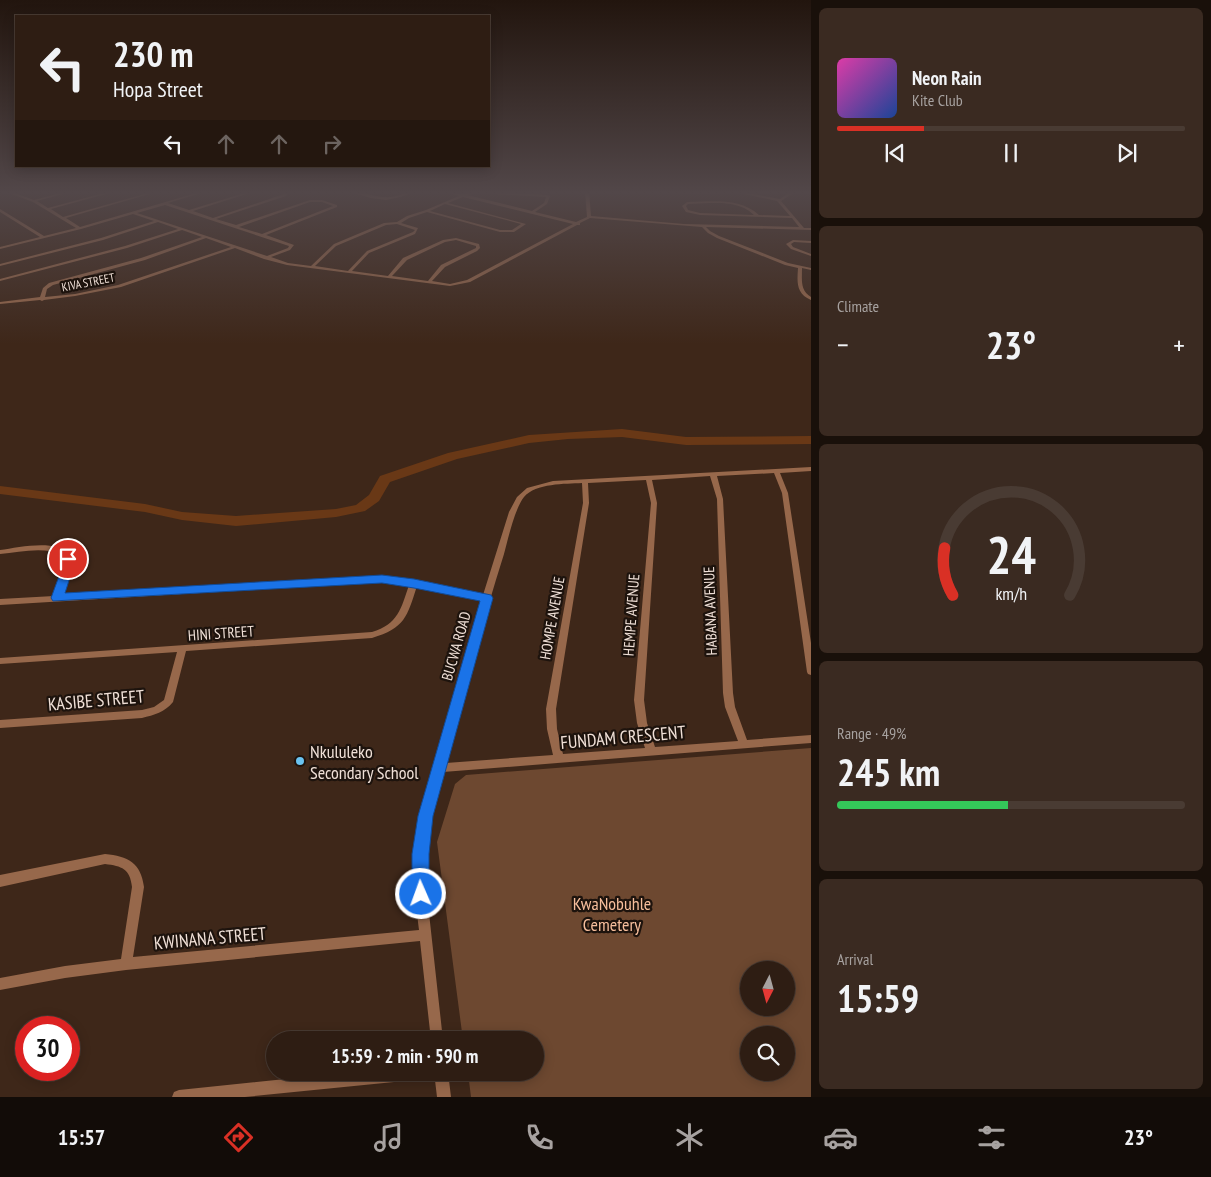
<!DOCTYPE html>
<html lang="en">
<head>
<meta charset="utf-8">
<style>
	:root { --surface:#2e1d13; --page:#3a2a21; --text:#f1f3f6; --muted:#a7a2a0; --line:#493b33; --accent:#d93025 }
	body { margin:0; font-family:"PT Sans Narrow",sans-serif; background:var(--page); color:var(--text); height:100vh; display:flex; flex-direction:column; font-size:19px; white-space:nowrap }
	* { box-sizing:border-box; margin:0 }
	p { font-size:16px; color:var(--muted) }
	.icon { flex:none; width:28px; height:28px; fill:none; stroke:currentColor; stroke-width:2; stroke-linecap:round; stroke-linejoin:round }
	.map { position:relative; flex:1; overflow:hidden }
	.drawer { display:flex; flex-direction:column; gap:8px; padding:8px; background:#19100a; width:400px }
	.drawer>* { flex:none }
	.top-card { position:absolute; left:15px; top:15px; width:475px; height:152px; border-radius:0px; box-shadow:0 2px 12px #0003,0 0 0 1px var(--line); background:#2e1d13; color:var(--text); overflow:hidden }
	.needle { width:32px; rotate:186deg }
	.tools { position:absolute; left:740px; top:961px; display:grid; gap:10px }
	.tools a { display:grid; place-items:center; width:55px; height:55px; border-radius:50%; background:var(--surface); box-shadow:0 2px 12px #0003,0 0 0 1px var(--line); font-size:25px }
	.speed { position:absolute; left:15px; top:1016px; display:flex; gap:10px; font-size:25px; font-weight:700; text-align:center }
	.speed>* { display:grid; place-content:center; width:65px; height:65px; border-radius:50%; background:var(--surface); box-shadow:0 2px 12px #0003,0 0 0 1px var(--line); line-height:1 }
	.speed .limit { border:8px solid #d22; background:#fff; color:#111 }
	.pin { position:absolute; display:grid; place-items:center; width:42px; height:42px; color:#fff; margin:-21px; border:2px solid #fff; border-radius:50%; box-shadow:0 1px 5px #0007 }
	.me { position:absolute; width:55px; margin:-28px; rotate:358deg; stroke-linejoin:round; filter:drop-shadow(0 0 4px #0008) }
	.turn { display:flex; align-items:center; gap:18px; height:105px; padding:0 15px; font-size:22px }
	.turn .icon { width:65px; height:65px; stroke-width:2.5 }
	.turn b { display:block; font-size:35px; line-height:42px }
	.lanes { display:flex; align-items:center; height:48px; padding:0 15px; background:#0003; justify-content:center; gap:25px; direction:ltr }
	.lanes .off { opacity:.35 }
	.big { font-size:38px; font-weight:700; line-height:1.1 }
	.drawer .widget { flex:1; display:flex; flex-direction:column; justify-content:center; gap:8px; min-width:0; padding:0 18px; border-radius:8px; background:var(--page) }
	.drawer .dial { align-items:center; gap:0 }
	.dial svg { height:130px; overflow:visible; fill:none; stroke:var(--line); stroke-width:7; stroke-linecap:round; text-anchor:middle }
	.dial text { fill:var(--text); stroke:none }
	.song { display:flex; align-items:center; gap:15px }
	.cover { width:60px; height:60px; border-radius:8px; background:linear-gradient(135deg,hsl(320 70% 55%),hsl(220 70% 35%)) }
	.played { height:5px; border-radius:2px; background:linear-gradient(90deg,var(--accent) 25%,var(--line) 25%) }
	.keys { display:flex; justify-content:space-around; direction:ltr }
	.heat { display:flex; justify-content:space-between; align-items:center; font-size:28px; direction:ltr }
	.charge { height:8px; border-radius:4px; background:linear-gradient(90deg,#34c759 49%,var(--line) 0) }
	.trip { position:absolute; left:266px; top:1031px; width:278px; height:50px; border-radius:25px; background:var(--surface); box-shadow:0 2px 12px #0003,0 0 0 1px var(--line); font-weight:700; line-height:50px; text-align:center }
	.menu { display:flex; height:80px; justify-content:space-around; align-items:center; background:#120c08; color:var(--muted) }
	.menu .icon { width:35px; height:35px }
	.menu .on { color:var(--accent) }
	.menu b { font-size:22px; color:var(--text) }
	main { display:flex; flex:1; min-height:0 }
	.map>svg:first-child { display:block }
</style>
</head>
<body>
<main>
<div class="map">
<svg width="811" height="1097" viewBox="0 0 811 1097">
	<rect width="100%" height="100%" fill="#3e2719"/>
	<path fill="#6d4830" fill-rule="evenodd" d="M811,748V1097H471L468,1073L535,1072V1040H463L437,842L455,784L466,775ZM749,970H786V1008H749ZM749,1035H786V1072H749Z"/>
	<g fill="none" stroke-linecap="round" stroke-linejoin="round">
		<path fill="#693816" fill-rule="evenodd" d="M622,429L686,437L811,436V444L686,445L622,437L568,439L529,443L457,459L390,482L379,501L365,511L336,517L236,526L182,520L145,512L0,494V486L145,504L182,512L236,516L336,509L356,505L369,495L380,476L448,453L529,435Z"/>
		<path fill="#97684b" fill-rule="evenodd" d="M4,191H9L34,200L68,191H74L37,201L48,208L111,191H117L51,209L63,217L155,191H160L66,218L80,227L203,191H208L168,203L189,210L251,191H256L193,211L213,218L284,194L285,192L282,191L289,192L286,196L216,219L236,225L310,200H322L337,205V207L266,235L294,245L290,250L271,257L288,263L311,266L334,244L384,223L397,222L407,216L426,210L459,196L442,191H448L463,194L478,191L548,195L550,196L547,204L535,212L576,222L587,217L585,191H589L591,216L684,224L799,227L792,218L700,215L686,212L682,206L687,202C712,202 739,197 759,215L790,216L777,201L730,191H737L780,199L790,192L811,191V192L792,194L781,201L804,228H811V230L706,227L710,231L719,236L788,263L811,268V270L802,268C802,280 800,290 811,297V300C796,294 797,282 798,268L785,265L717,238L708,233L702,227L590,218L580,223V225H577L470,282L450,286L287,265L264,259L235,248L121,287L75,296L44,300L42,301L40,300L0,304V302L40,297L43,288L49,283L141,258L202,237L182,230L127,248L0,281V279L125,246L178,229L158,222L103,240L0,266V264L101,238L154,221L133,214L81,229L0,249V247L40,237L0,212V209L44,236L76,228L33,202ZM478,193L546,197L544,203L532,211L467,195ZM463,197L573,224L467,280L450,284L432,281L445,267L477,251L480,248L479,244L456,238L443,240L403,258L388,276L352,271L369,253L415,234L418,228L401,223L409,218L427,212L500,232H514L526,224L448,203ZM310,202H322L333,206L262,234L239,227ZM710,203C725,203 742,203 754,215L700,213L688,210L686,206L688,204ZM445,204L521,224L512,230H500L430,211ZM165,205L289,246L288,248L267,256L137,213ZM397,224L415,230L413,232L367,251L348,271L315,266L336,246L386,225ZM206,238L231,247L118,285L75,294L45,297L47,289L53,285L145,260ZM456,240L476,246V248L441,265L428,281L392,276L407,260L445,242Z
			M347,191C369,190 380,204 405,193L397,191L411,192L435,191L409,194L400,197L386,200L371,198Z
			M723,191H730L718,194H682L680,193L682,192Z
			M793,240L811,241V243L794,242L791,244L793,247L811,254V256L791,249L786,244Z
			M811,467V471L780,473L788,493L811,643V675L808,674L807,672L782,493L774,473L717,476L723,499L733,693L735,707L747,740L811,735V743L443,772L431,816L425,854L427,895L443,1040H431L420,941L126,970L65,978L0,990V978L65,966L121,959L132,887C130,869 122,866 105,864L0,887V875L105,854C128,856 141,863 144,887L133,957L419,930C416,905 412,877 415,852C418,824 426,797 434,770L433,768L435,765L481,600L417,586C407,617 405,628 372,638L186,651L173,702C165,712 154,715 142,718L0,728V720L142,710L154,707L164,700L177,652L0,664V658L372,632C398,624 401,609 409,585L382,582L0,605V599L54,596L63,568V555C44,546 20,552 0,554V550C20,547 55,539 71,554V568L62,595L382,576L414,580L483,595L509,512L517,497L527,488L553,481ZM710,476L717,499L723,693L725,707L738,741L655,747L647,723L644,700L657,503L652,480ZM646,480L651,503L634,700L637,723L645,748L563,754L557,729L556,709L589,503L588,483ZM582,483L583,503L546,709L547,729L553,755L446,763C464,693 482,623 504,554C508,539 515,508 524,497C536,483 565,484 582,483Z
			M353,1072H430L429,1077L424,1079L245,1097H172L174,1092L179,1090Z
			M434,1072H448L451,1097H437Z"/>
	</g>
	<linearGradient id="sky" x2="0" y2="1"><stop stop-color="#22150e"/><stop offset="0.56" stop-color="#524749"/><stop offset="1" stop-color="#524749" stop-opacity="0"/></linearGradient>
	<rect width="811" height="344" fill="url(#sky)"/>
	<path fill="#1a73e8" stroke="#114b97" d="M68,556L74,559L73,568L65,593L382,575L414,579L491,595L493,598L433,816L429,854V894L427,901L421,903L415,901L412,894V854L418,816L480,601L414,588L382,583L53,601L51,598L62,568V559Z"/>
	<circle fill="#6ac3f1" stroke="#1d130d" stroke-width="2" cx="300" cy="761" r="5"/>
	<g text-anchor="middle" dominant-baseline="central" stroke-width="4.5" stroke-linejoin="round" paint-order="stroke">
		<g font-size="12" fill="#f0e0d7" stroke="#1d130d">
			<text transform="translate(88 282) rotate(-11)">KIVA STREET</text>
		</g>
		<g font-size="15" fill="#f0e0d7" stroke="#1d130d">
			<text transform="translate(710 611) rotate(-92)">HABANA AVENUE</text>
			<text transform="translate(631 615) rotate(-86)">HEMPE AVENUE</text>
			<text transform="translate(552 618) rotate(-80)">HOMPE AVENUE</text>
			<text transform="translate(221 633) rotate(-4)">HINI STREET</text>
			<text transform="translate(456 646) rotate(-74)">BUCWA ROAD</text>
		</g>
		<g font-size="18" fill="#f0e0d7" stroke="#1d130d">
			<text transform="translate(96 700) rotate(-5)">KASIBE STREET</text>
			<text transform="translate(623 737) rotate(-5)">FUNDAM CRESCENT</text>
			<text transform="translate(210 938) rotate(-5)">KWINANA STREET</text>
		</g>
		<g font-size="18" fill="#f0e0d7" stroke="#1d130d" text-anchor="start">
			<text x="310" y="751">Nkululeko<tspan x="310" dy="21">Secondary School</tspan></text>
		</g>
		<g font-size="18" fill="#f7be9c" stroke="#1d130d">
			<text x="612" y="903">KwaNobuhle<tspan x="612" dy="21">Cemetery</tspan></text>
		</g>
	</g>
</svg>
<div class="tools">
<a><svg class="needle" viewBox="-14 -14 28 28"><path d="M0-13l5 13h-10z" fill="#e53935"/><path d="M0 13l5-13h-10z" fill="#a7a2a0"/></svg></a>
<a><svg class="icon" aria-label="search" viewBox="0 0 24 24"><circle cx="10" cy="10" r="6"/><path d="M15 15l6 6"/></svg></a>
</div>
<div class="speed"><div class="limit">30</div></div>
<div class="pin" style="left:68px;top:559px;background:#d93025"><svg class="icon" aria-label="arrive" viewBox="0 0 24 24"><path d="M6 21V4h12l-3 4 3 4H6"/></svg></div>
<svg class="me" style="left:421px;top:894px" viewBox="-20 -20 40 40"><circle r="17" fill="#1a73e8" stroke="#fff" stroke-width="3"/><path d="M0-11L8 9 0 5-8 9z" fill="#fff"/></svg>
<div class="trip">15:59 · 2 min · 590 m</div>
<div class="top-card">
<div class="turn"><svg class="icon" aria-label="left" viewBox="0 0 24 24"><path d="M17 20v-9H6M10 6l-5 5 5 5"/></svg><div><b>230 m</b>Hopa Street</div></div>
<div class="lanes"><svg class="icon" aria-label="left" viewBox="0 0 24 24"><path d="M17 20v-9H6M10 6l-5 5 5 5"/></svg><svg class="icon off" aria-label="ahead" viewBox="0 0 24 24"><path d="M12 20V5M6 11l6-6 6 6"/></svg><svg class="icon off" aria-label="ahead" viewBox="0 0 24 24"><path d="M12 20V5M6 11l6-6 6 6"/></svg><svg class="icon off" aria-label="right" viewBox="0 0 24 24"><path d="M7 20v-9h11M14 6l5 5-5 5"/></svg></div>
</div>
</div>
<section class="drawer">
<div class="widget">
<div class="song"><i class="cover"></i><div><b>Neon Rain</b><p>Kite Club</p></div></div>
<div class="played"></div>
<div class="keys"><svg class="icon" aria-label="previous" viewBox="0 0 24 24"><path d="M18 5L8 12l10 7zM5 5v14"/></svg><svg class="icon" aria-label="pause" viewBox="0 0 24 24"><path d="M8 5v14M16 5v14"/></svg><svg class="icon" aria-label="next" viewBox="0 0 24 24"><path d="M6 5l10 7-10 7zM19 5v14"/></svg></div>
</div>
<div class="widget"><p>Climate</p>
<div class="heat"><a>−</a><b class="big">23°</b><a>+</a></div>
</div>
<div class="widget dial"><svg viewBox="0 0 100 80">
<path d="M14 69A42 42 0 1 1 86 69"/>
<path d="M14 69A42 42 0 0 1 9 40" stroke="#d93025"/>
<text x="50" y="56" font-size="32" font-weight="700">24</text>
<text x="50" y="72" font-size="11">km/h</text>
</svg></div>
<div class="widget"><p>Range · 49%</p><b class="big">245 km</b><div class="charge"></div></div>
<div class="widget"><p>Arrival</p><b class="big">15:59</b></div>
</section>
</main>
<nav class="menu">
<b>15:57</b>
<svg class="icon on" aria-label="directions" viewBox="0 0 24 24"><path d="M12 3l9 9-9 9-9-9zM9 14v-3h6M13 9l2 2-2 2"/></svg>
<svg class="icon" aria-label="music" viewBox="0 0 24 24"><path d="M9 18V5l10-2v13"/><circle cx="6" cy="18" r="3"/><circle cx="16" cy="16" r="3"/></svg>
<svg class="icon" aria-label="phone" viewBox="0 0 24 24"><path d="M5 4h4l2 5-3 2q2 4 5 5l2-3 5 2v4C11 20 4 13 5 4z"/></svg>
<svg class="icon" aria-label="climate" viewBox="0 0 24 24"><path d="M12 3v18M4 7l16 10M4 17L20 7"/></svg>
<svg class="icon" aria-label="car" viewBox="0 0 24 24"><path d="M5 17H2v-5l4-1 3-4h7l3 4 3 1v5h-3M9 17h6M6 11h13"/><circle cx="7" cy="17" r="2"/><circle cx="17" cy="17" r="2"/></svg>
<svg class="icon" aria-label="filters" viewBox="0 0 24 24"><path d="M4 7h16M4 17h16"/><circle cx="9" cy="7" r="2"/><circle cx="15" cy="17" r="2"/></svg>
<b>23°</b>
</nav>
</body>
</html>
